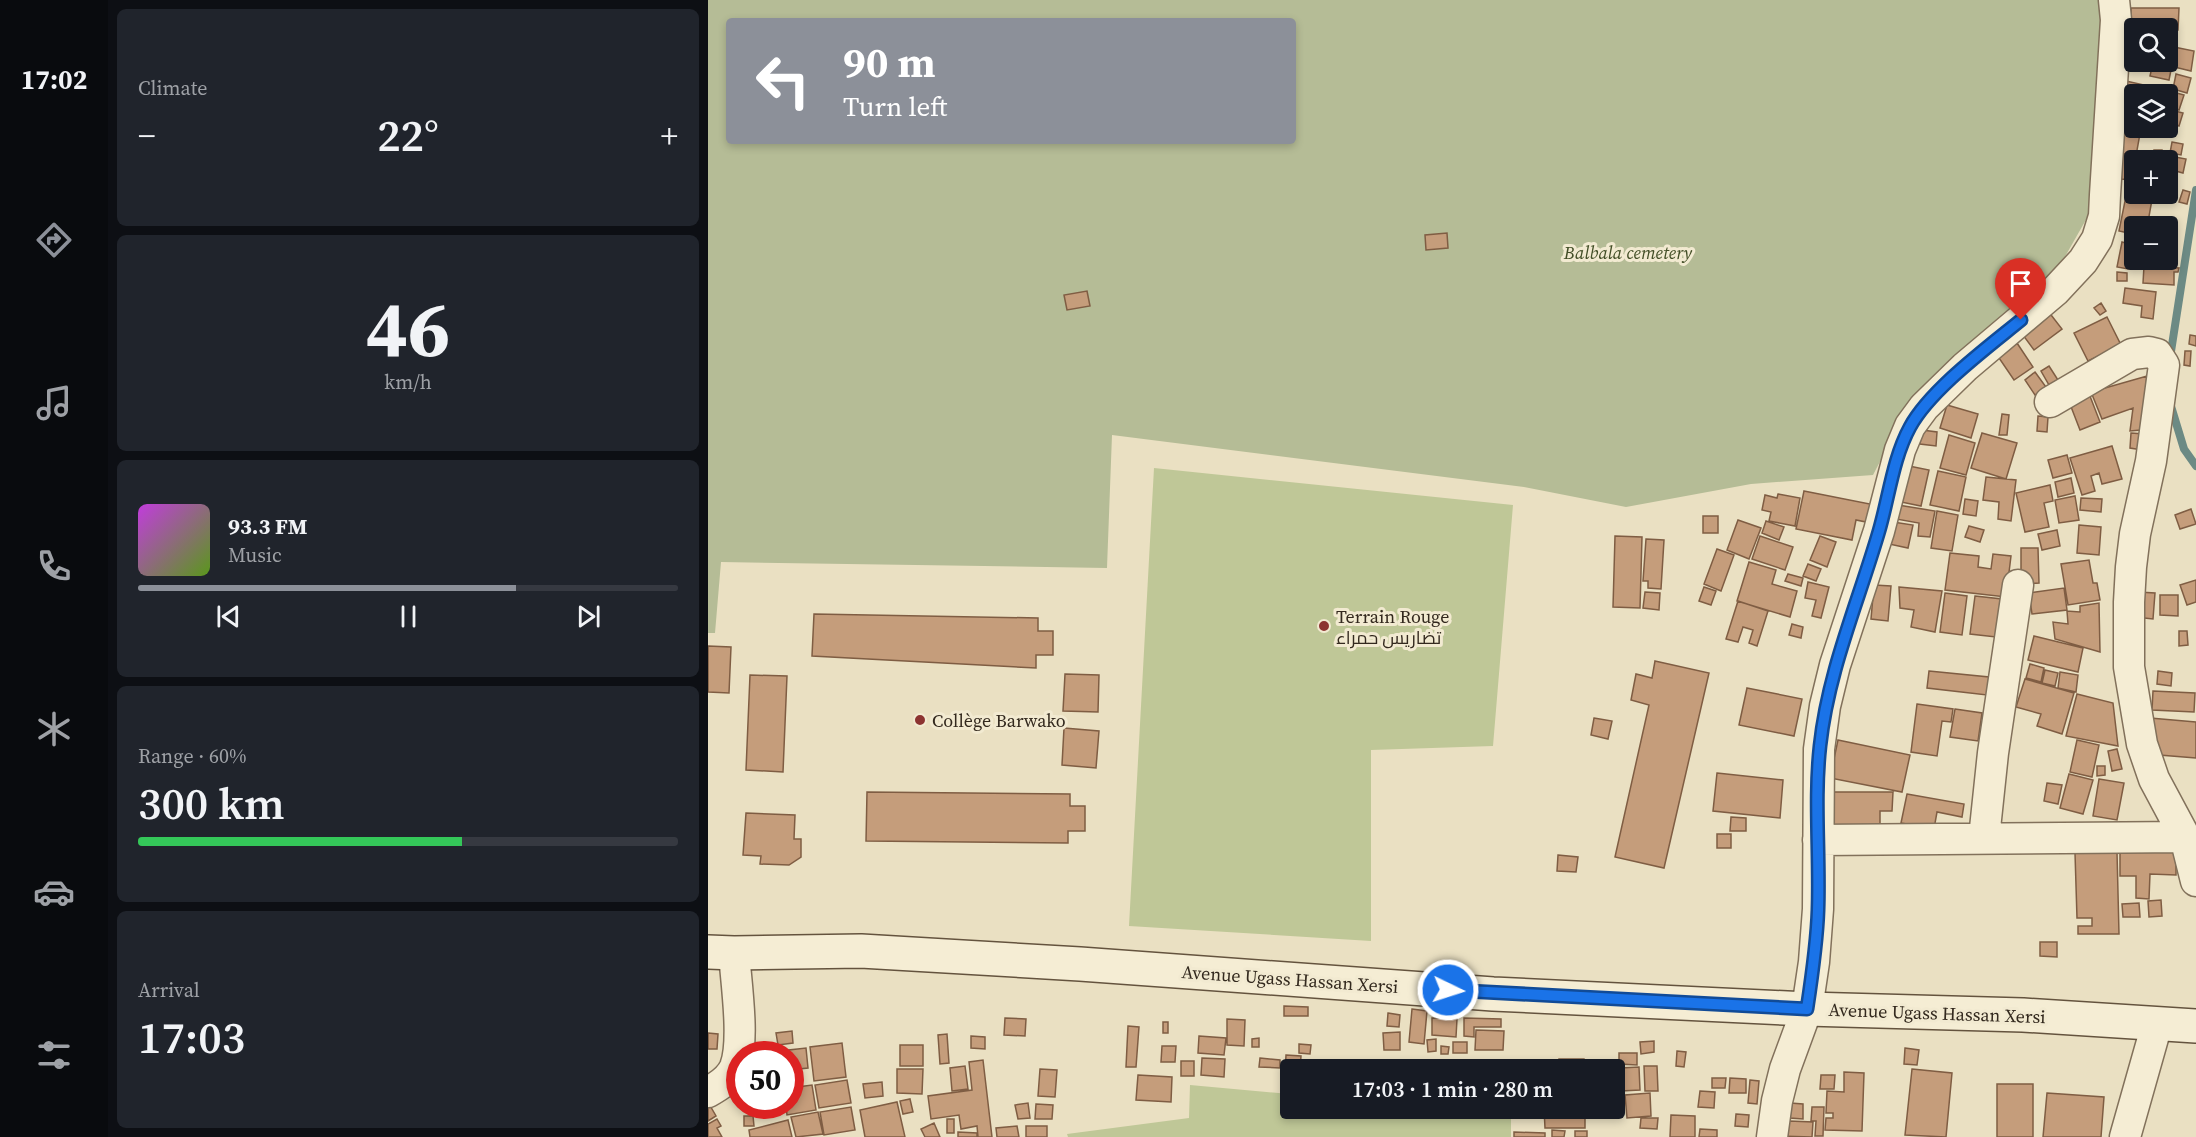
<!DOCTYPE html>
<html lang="en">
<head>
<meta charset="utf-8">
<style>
	:root { --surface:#171b24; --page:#20242c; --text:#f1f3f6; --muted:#9ea1a6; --line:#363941; --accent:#8c9099 }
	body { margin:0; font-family:"Source Serif 4",Cairo,serif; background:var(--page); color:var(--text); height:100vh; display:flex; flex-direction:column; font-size:22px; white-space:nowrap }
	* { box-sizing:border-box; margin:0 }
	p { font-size:20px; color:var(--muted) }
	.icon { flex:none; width:33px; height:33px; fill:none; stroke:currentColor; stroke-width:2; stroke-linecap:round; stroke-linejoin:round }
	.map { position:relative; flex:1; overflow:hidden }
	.sheet { display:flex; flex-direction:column; gap:9px; padding:9px; background:#0d0f14; width:600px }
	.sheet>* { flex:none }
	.banner { position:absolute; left:18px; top:18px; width:570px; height:126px; border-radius:6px; box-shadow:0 3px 9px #0003; background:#8c9099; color:#fff; overflow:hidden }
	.controls { position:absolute; left:1416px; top:18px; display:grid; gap:12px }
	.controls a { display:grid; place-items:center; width:54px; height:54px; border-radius:6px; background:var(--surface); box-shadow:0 3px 9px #0003; font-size:30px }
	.speed { position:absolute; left:18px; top:1041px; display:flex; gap:12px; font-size:30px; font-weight:700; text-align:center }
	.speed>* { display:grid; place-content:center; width:78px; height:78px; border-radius:50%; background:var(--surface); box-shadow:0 3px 9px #0003; line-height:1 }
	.speed .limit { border:9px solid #d22; background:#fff; color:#111 }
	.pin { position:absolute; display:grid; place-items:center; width:51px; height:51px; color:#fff; margin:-62px -26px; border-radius:50% 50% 50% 0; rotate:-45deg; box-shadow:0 0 6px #0007 }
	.pin .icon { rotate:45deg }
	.me { position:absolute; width:66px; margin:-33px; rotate:94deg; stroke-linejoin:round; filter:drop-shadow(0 0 4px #0008) }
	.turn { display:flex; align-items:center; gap:21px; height:126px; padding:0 18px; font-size:27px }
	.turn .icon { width:78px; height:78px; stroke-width:2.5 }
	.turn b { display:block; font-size:42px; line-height:51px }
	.big { font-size:45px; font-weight:600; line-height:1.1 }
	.sheet .tile { flex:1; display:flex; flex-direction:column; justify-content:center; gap:9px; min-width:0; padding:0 21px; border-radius:9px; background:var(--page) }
	.sheet .dial { align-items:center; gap:0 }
	.dial b { font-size:78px; line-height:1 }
	.song { display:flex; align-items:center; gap:18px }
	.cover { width:72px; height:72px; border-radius:9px; background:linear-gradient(135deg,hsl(290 70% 55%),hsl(90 70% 35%)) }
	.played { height:6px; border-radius:3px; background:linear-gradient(90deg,var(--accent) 70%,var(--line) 70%) }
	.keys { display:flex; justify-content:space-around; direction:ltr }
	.heat { display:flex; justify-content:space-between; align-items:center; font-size:33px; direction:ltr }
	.charge { height:9px; border-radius:4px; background:linear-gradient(90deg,#34c759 60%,var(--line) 0) }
	.trip { position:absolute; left:572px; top:1059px; width:345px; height:60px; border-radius:6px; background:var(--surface); box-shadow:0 3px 9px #0003; font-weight:600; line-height:60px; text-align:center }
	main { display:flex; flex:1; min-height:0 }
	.dock { display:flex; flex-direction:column; width:108px; justify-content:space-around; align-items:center; background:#090b0e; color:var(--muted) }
	.dock .icon { width:42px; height:42px }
	.dock .selected { color:var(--accent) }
	.dock b { font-size:27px; color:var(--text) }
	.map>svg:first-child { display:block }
</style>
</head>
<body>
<main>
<nav class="dock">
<b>17:02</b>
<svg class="icon selected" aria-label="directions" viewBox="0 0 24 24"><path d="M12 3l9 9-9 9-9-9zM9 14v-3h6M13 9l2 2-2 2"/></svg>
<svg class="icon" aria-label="music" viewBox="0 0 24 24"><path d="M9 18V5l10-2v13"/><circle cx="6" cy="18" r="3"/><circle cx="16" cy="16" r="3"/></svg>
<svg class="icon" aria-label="phone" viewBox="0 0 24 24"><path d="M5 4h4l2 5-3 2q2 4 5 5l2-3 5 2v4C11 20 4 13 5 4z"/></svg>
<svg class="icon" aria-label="climate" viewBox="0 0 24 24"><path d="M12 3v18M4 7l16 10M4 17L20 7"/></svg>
<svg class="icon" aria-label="car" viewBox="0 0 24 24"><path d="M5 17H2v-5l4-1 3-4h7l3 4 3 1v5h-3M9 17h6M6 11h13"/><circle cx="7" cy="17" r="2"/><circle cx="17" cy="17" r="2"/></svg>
<svg class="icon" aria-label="filters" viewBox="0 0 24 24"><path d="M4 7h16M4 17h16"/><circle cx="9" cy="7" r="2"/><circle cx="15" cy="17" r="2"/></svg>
</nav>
<section class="sheet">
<div class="tile"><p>Climate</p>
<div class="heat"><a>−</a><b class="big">22°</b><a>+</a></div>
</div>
<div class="tile dial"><b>46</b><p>km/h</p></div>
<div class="tile">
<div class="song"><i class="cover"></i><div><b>93.3 FM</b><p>Music</p></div></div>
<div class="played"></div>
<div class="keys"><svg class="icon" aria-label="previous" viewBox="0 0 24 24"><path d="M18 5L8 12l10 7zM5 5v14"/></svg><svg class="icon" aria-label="pause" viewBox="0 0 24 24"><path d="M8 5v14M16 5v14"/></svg><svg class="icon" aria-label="next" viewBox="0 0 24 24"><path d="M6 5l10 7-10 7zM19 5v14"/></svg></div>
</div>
<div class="tile"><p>Range · 60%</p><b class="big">300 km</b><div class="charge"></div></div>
<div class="tile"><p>Arrival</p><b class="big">17:03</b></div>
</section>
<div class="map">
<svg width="1488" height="1137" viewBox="0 0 1488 1137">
	<rect width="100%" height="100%" fill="#eae0c2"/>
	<path fill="#bfc797" d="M446,468L805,505L785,746L663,750V941L421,926Z
		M482,1085L582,1094V1108H738L803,1115V1137H360L359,1134L481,1118Z"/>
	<path fill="#b5bc96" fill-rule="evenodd" d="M0,0H1393L1392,195L1329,306L1202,404L1165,475L1043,484L918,507L816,487L404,435L399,568L13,562L7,633H0ZM21,21H585V141H21Z"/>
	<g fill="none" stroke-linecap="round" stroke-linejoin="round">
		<path stroke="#6c8a84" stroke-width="8" d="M1462,358L1488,190
			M1462,403L1476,449L1488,466"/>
	</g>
	<path fill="#c59d7b" stroke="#7f5d43" stroke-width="1.5" d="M1423,8H1471L1470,30H1460V28L1423,30Z
		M1424,43L1426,44V62H1436L1434,69L1418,65Z
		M1466,47L1486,51L1483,71L1462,66Z
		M1444,67L1463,70L1461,80L1442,76Z
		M1468,74L1483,78L1479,93L1465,89Z
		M1418,81L1436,85L1434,94H1426V102L1414,99Z
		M1465,92L1476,95L1471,110L1461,107Z
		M1408,109L1426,112V128H1433L1428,156L1401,151Z
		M1463,110L1475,113L1471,126L1460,122Z
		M1464,142L1475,144L1473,155L1462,153Z
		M1446,150H1454V160H1446Z
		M1414,155L1445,158V160H1426V180L1412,179Z
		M1462,156L1478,159L1475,173L1460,169Z
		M1460,172L1468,174L1465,186L1460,185Z
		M1420,186L1426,187V194H1445L1440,222L1428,219L1425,234L1411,231Z
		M1460,189L1468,191L1466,199L1451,196L1452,194H1460Z
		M1475,190L1482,192L1479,204L1471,202Z
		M739,233L740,248L718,250L717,235Z
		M1414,242L1426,245L1420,269L1409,267Z
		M1436,266L1471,268L1470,272H1466V285L1435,283Z
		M1409,272L1419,273V281H1409Z
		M1417,288L1448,292L1445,319L1433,317L1434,306L1415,303Z
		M379,291L382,306L359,310L356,295Z
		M1393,303L1398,311L1392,315L1386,308Z
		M1340,311L1354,329L1326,350L1312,331Z
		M1399,317L1413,345L1380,361L1366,333Z
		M1482,335L1488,336V346L1481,344Z
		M1309,343L1325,367L1306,380L1289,355Z
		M1477,351H1483L1482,366L1476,365Z
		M1341,366L1350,380L1341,385L1333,371Z
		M1327,372L1338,387L1327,395L1317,380Z
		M1439,376L1433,430L1422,431L1425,408L1394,419L1383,392Z
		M1380,391L1392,422L1372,430L1360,399Z
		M1239,405L1270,414L1263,438L1232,428Z
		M1294,414L1301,415L1299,435H1291Z
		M1330,416L1340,417L1339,432L1329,431Z
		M1214,430L1229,432L1228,446L1212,444Z
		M1274,433L1309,443L1298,479L1263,468Z
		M1423,433L1436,434L1434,450L1422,448Z
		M1241,435L1267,443L1258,475L1232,468Z
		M1404,446L1414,479L1394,484L1391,473L1383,476L1387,491L1374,495L1362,458Z
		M1359,455L1364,473L1345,478L1340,460Z
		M1201,466L1221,470L1213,506L1193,502Z
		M1230,471L1258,477L1251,511L1222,505Z
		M1278,477L1308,480L1303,521L1290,519L1291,502L1275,500Z
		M1363,478L1366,493L1350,497L1347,482Z
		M1342,485L1345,501L1336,503L1341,527L1317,532L1308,493Z
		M1096,491L1167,505L1163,523L1148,520L1144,540L1088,529Z
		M1070,494L1092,498L1087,526L1061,521L1063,512L1054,510L1057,495L1069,498Z
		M1367,496L1371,520L1351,523L1347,500Z
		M1373,498L1394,499L1393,512L1372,510Z
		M1257,499L1270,501L1268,516L1255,514Z
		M1190,505L1227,511L1222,537L1210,536L1211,523L1188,519Z
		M1483,509L1488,524L1472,529L1467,515Z
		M1229,511L1250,515L1244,551L1223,548Z
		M995,516H1010V533H995Z
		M1030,520L1053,528L1041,559L1019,550Z
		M1058,521L1076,527L1071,540L1054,533Z
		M1185,522L1205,525L1200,548L1181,544Z
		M1371,525L1393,527L1391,555L1369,553Z
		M1261,526L1276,530L1272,542L1257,537Z
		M1349,530L1352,546L1334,550L1330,534Z
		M907,536L934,537L932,608L905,607Z
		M1052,536L1085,547L1077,570L1044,559Z
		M1112,536L1128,542L1119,567L1102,560Z
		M938,539L956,540L953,589L940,588V581H935Z
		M1313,548H1330L1331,583L1313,584Z
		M1009,549L1026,555L1013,591L996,584Z
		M1242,553L1271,556L1270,567L1283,569L1285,554L1303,556L1298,597L1237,590Z
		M1381,560L1385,583H1389L1392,600L1360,605L1353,564Z
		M1041,562L1068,570L1064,584L1089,591L1082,617L1029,601Z
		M1100,564L1113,569L1108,581L1095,576Z
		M1080,574L1095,578L1093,586L1077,581Z
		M1488,580V602L1479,605L1472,585Z
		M1100,582L1121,587L1113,618L1104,616L1108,600L1097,598Z
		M1166,585L1183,586L1180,621L1163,619Z
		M996,587L1008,591L1003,605L991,601Z
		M1191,587L1234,591L1227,632L1203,627L1206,610L1192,608Z
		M1356,588L1359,610L1324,614L1321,593Z
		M937,592L952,593L951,610L935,608Z
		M1430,592L1447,593L1445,619L1427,617Z
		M1237,593L1259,596L1254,635L1232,632Z
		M1452,595H1470V616L1452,615Z
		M1267,596L1294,599L1288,637L1262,634Z
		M1030,601L1060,611L1049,646L1041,643L1045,630L1035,627L1030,642L1018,639Z
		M1391,603L1392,652L1347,639L1345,622L1360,624L1359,611L1372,612V606Z
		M106,614L330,618V631H345V655H328V668L104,656Z
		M1084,624L1095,627L1093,638L1081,635Z
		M1471,631H1479L1480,645L1471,646Z
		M1326,636L1375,648L1370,672L1320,660Z
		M0,646L23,647L21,693L0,692Z
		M947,661L1001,673L956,868L907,857L941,705L923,700L928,674L944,678Z
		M1322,664L1336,668L1333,682L1318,678Z
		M1337,670L1350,673L1347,686L1334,683Z
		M1221,671L1281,677L1279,695L1219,688Z
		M1450,671L1464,673L1463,686L1449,684Z
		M1352,672L1370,675L1368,692L1350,688Z
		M357,674L391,675L390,712L355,711Z
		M42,675L79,676L75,772L38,770Z
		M1317,679L1366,693L1354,734L1329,726L1333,714L1308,707Z
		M1039,688L1094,699L1086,736L1031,725Z
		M1445,691L1487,693L1486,712L1444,710Z
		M1369,694L1405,703L1410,746L1358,736Z
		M1209,704L1245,709L1243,722L1234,721L1229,756L1203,752Z
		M1247,709L1274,713L1270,741L1242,737Z
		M886,718L904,721L900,739L883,735Z
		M1442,718L1488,722V758L1439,754Z
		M356,728L391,731L388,768L354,765Z
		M1130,740L1202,755L1194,792L1122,778Z
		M1369,740L1391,745L1384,777L1362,772Z
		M1409,749L1414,769L1404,771L1400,751Z
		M1389,766H1397V775L1389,776Z
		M1009,773L1075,780L1072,818L1005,811Z
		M1361,774L1385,780L1375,814L1352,808Z
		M1391,779L1416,783L1409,820L1385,816Z
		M1339,783L1354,785L1350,804L1336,801Z
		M159,792L362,794V806H377V831H360V843L158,841Z
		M1120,792H1185L1184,811H1172V832H1120Z
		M1199,794L1256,804L1254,817L1229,812L1226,829L1193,823Z
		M38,813L87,815L86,839H93V857L81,865L52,864L53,856L35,855Z
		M1023,817L1038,818V831H1022Z
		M1009,834H1023V848H1009Z
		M1412,851L1468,852V875L1442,874L1441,899L1428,898V876H1412Z
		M1409,852L1411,934H1370V926H1384V918H1369L1367,853Z
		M850,855L870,857L868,872L849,871Z
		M1453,900L1454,916L1441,917L1440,901Z
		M1431,903L1432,917H1415L1414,904Z
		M1332,942H1349V957L1332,956Z
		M576,1006L600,1007V1016H576Z
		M704,1009L719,1011L716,1044L701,1042Z
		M680,1013L692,1015L691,1027L679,1026Z
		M297,1018L318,1019L317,1036L296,1035Z
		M724,1018L749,1019L748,1037L724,1035Z
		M756,1018L793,1019V1027H766V1037L756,1036Z
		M519,1019L537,1020L536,1046L519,1045Z
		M455,1022H460V1033H455Z
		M420,1026L431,1027L428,1067H418Z
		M768,1030L796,1031L795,1050H767Z
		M84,1031L85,1043L70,1045L68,1033Z
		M692,1032V1050H676L675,1033Z
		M0,1033L10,1034L9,1049H0Z
		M239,1034L241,1063L232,1064L230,1035Z
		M263,1036L277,1037V1049L263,1048Z
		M491,1036L518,1038L516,1055L490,1053Z
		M551,1038V1047H544V1039Z
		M728,1039V1051L720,1052L719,1040Z
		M946,1041V1052L933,1054L932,1042Z
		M745,1042H759V1053H745Z
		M40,1043H52L53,1054H40Z
		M134,1043L138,1077L106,1081L102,1047Z
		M591,1044L603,1045L602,1054L591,1053Z
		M192,1045H215V1066H192Z
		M454,1046H468L467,1062H453Z
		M733,1046L741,1047L740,1054H733Z
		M98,1048L100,1068L82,1070V1054H73L72,1051Z
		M1197,1048L1211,1050L1209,1065L1196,1064Z
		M969,1051L978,1052L976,1067L968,1066Z
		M911,1053H929V1065L911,1064Z
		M578,1055L593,1056L592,1070H582V1075H577Z
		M494,1058L517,1059L516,1077L493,1075Z
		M552,1058L572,1060V1068L551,1067Z
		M851,1059H876L877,1070H851Z
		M275,1060L284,1137H270L269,1126L253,1129L251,1115L223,1119L220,1096L264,1090L261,1062Z
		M473,1061H486V1076H473Z
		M257,1066L260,1089L244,1091L242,1068Z
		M936,1066H949L950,1091H937Z
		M931,1067L932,1090L913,1091L912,1068Z
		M189,1069H215L214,1094L189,1093Z
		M332,1069L349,1070L347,1097L330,1096Z
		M1204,1069L1244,1073L1238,1137L1197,1135Z
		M1136,1072L1156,1073L1154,1131L1117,1130L1118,1118H1125V1113H1118L1119,1091L1136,1092Z
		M430,1075L464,1077L463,1102L428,1100Z
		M1113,1075H1127L1126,1089H1112Z
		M1004,1078H1018L1017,1088H1004Z
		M1022,1078L1038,1079V1093H1021Z
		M139,1080L143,1103L111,1108L107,1085Z
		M1042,1080L1051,1081L1049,1104L1040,1103Z
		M174,1082L175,1096L157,1098L155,1084Z
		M1289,1084H1325V1137H1289Z
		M104,1085L108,1110L79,1115L78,1106H82V1088Z
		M992,1091L1007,1092L1006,1108L990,1107Z
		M942,1093L943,1116L919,1118L917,1095Z
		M1339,1093L1396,1097L1393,1137H1335Z
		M202,1099L205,1112L195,1114L192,1101Z
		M0,1102L8,1116L0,1121Z
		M189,1102L197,1137H157L152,1110Z
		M320,1103L322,1118L310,1119L307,1105Z
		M1082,1103L1095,1104V1119L1082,1118Z
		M328,1104L345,1105L344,1119H327Z
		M143,1107L147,1130L116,1135L112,1112Z
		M1104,1107H1116L1115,1136H1107L1108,1121H1103Z
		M836,1108H877V1128H837Z
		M110,1112L115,1134L88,1137L83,1117Z
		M1028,1114L1041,1115L1040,1127L1027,1126Z
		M963,1115L987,1116V1137H962Z
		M36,1116H45L46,1126H36Z
		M933,1118H950L949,1129L932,1128Z
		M9,1119L13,1126L9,1128L14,1137H0V1124Z
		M239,1119H246V1133H239Z
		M80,1120L84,1137H42L41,1130Z
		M1081,1121L1105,1122L1104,1137L1069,1136Z
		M226,1123L232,1137H217L213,1129Z
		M309,1126L311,1137H289L288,1128Z
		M318,1126H339V1137H318Z
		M992,1129L1009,1130V1137H991Z
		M844,1130L857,1131L856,1137H844Z
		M867,1131H879V1137H867Z
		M250,1132L269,1133V1137H250Z
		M806,1132L837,1133V1137H806Z"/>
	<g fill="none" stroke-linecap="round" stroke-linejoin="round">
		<g stroke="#82715b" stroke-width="33">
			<path id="minor" d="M1342,402L1424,354L1441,352L1449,354L1456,365L1443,461L1427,534L1423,567L1421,602V667L1434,744L1446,779L1477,837L1488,881
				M1276,838L1285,753L1310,585
				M1110,840L1477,837
				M0,1092C11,1086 22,1079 27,1067C37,1041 28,982 26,953
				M1064,1137L1069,1101L1077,1069L1099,1009L1106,962L1110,909L1111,749L1117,706L1127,665L1171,531L1192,450L1202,426L1216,407L1257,367L1347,291L1375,261L1389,239L1396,216L1397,195L1408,20L1406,0
				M1417,1137L1449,1024"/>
		</g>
		<g stroke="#64533e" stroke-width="36">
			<path id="secondary" d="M0,952L26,953L153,951L372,964L785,994L1099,1009L1315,1015L1488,1026"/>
		</g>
		<use href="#minor" stroke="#f5edd4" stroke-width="30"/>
		<use href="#secondary" stroke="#f5edd4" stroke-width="33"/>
	</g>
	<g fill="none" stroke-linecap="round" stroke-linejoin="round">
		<g stroke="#114b97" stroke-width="15">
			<path id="route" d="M740,990L1099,1009C1104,976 1109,943 1110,910C1112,855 1106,800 1112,746C1120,671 1150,603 1171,531C1181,497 1185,458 1202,427C1222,390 1280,347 1313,320"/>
		</g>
		<use href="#route" stroke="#1a73e8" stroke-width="10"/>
	</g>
	<g fill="#8c3330" stroke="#f2ead1" stroke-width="2">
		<circle cx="616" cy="626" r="6"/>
		<circle cx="212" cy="720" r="6"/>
	</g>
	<g text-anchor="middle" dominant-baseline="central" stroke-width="6" stroke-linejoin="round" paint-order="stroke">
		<g font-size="18" font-style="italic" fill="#424e26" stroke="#f2ead1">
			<text x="920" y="252">Balbala cemetery</text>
		</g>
		<g font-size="18" fill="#33291e" stroke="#f2ead1" text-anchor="start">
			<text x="628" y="616">Terrain Rouge<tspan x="628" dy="21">تضاريس حمراء</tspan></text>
			<text x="224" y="720">Collège Barwako</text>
		</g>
		<g font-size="18" fill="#33291e" stroke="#f2ead1">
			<text transform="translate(582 979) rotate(4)">Avenue Ugass Hassan Xersi</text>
			<text transform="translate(1229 1013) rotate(2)">Avenue Ugass Hassan Xersi</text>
		</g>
	</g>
</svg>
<div class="controls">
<a><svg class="icon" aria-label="search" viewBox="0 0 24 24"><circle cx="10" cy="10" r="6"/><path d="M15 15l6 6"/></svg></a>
<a><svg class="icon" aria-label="layers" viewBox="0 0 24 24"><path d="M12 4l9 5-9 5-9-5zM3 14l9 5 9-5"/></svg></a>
<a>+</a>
<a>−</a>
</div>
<div class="speed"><div class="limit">50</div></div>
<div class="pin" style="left:1313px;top:320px;background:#d93025"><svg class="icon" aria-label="arrive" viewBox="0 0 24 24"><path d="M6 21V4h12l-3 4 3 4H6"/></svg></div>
<svg class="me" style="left:740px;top:990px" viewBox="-20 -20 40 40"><circle r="17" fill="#1a73e8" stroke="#fff" stroke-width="3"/><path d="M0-11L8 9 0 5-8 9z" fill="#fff"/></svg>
<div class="trip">17:03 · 1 min · 280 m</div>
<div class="banner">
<div class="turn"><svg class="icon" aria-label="left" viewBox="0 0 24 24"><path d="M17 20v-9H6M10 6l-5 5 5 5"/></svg><div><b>90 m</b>Turn left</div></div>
</div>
</div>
</main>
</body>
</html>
